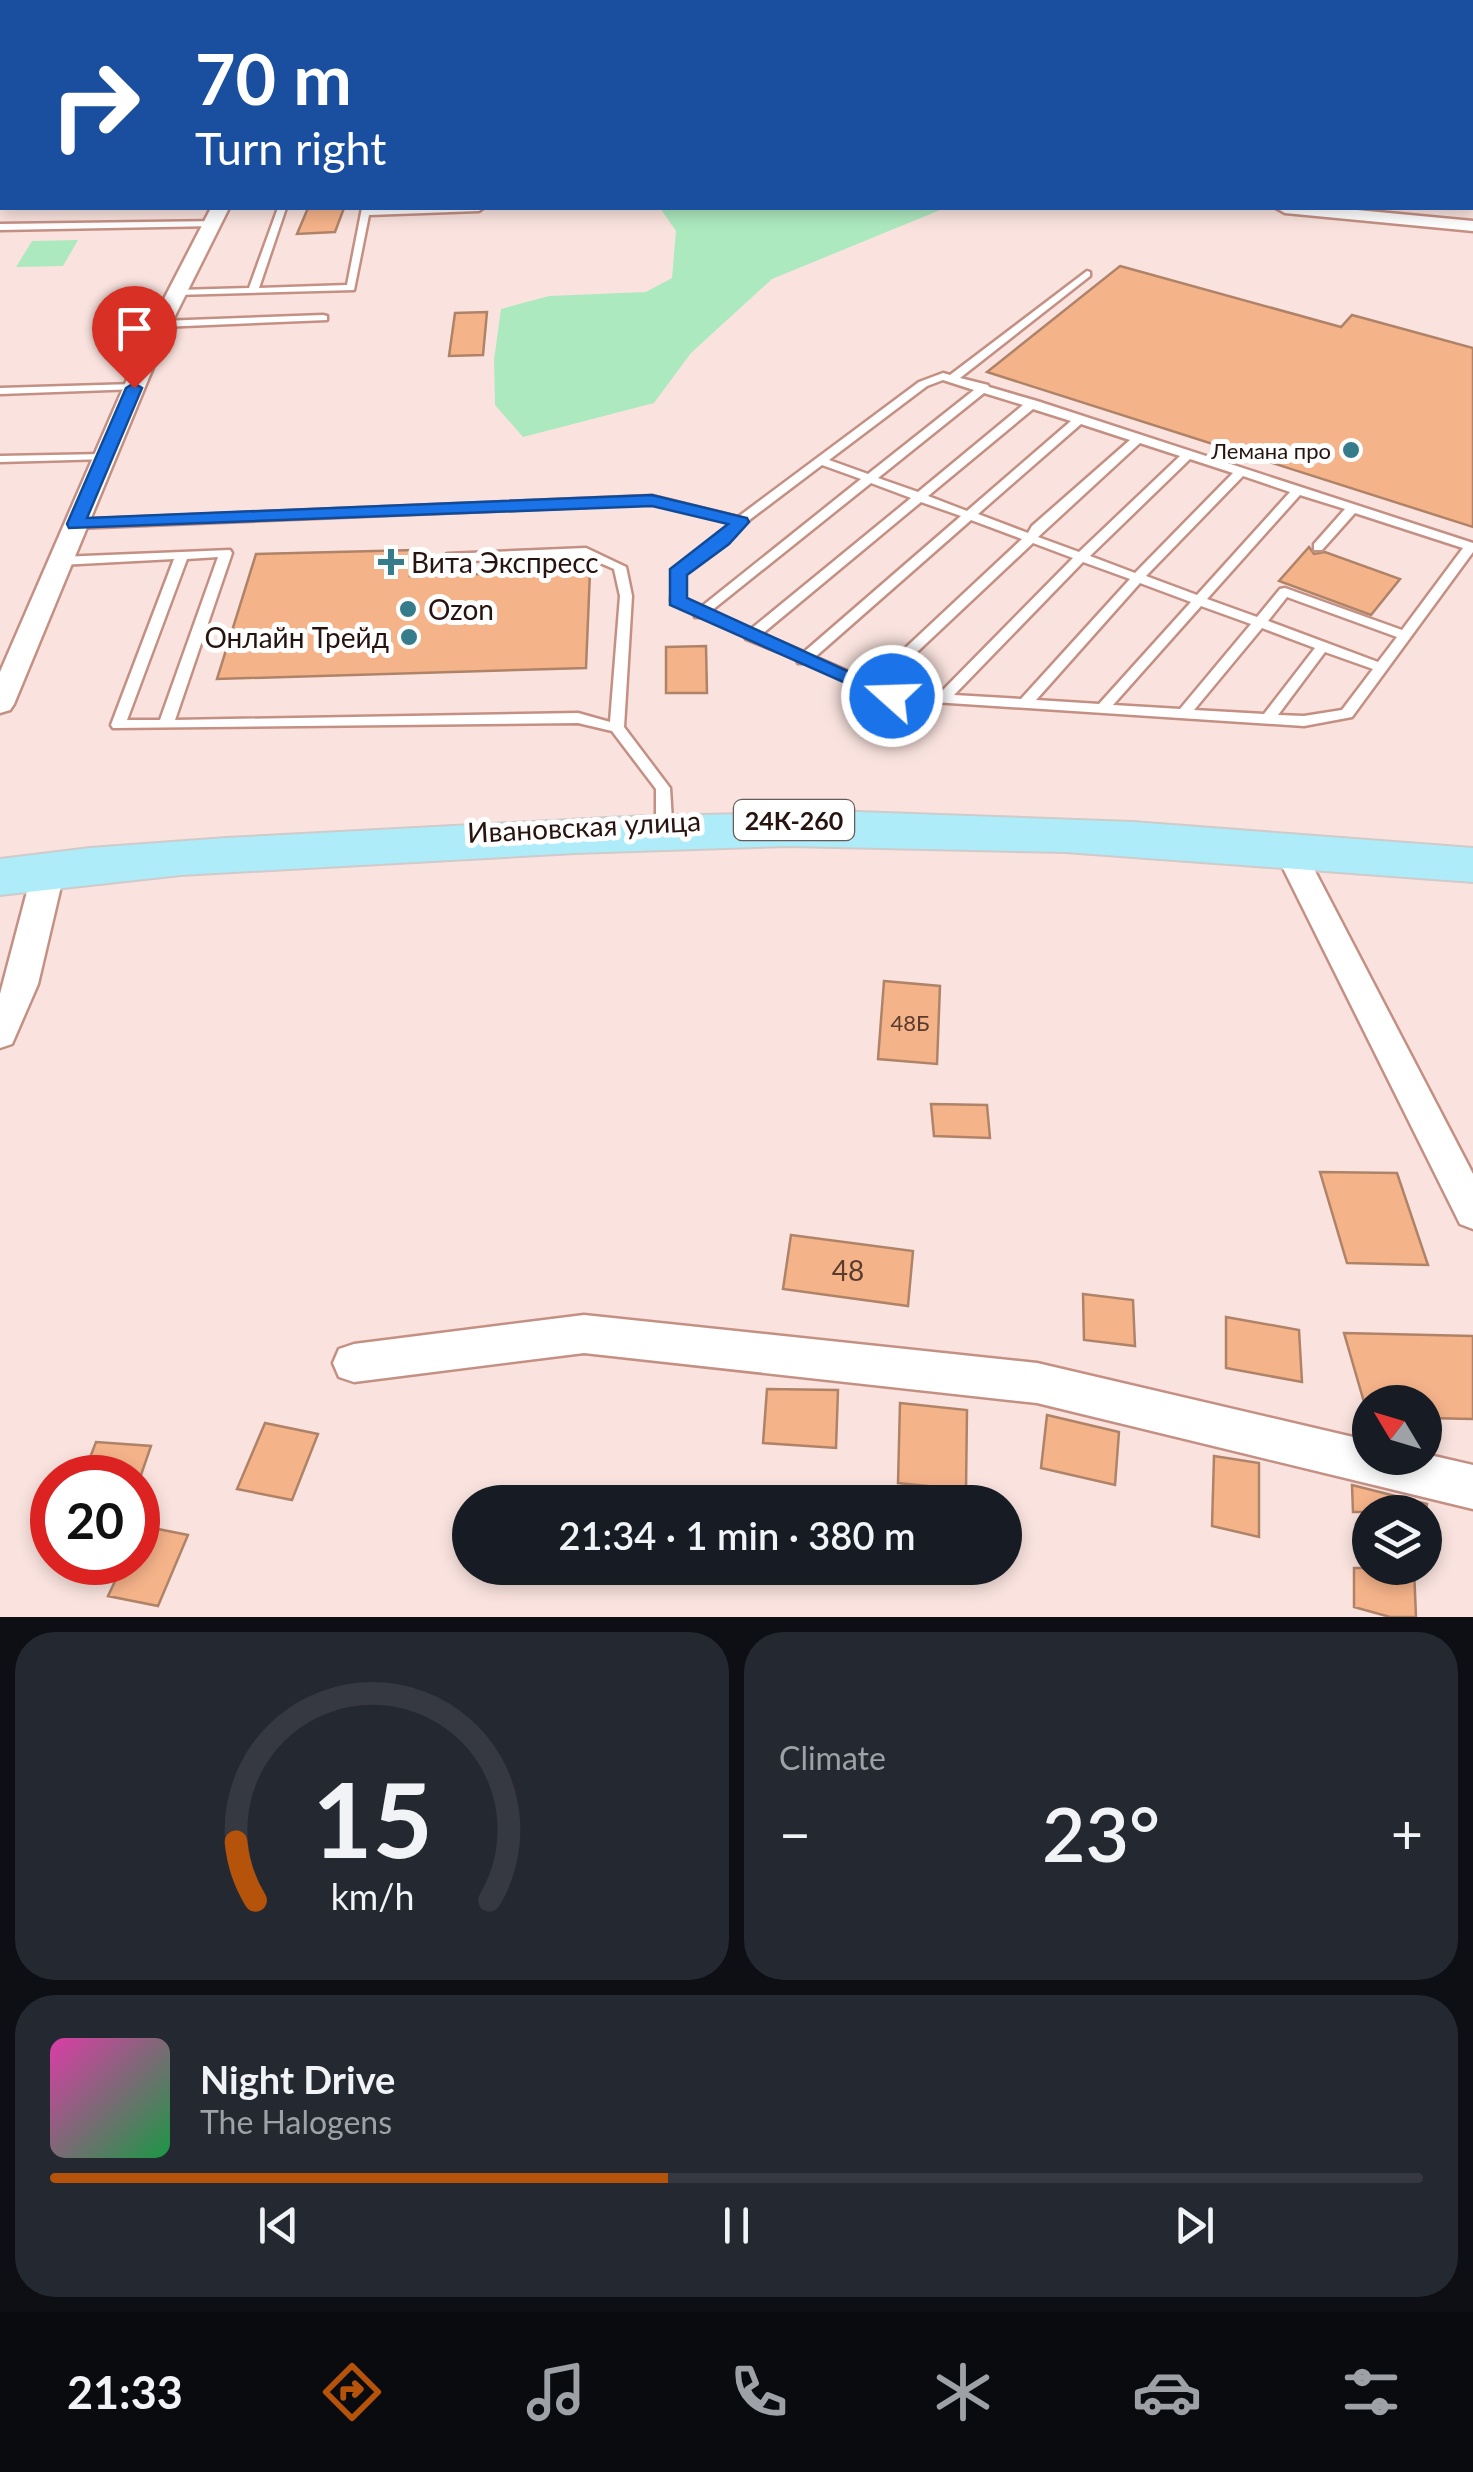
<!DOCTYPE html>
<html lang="en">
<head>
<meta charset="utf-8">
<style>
	:root { --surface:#171b24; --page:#242831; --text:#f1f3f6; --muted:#9ea1a6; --line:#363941; --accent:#b45309 }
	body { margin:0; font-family:Lato,sans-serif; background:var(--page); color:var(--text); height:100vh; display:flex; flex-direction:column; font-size:38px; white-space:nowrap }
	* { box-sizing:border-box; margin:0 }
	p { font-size:32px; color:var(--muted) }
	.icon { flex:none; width:55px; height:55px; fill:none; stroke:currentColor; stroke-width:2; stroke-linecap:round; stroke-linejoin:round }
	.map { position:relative; height:1617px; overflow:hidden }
	.sheet { display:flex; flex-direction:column; gap:15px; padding:15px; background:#0d0f14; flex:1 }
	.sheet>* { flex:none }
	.banner { position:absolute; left:0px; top:0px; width:1475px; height:210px; box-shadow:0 5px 15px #0003; background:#1a4fa0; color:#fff; overflow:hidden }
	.needle { width:65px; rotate:308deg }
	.tools { position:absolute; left:1352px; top:1385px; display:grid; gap:20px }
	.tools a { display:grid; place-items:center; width:90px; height:90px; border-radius:50%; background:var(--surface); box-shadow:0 5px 15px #0003; font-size:50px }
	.speed { position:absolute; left:30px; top:1455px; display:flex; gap:20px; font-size:50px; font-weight:700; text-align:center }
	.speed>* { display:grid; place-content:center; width:130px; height:130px; border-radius:50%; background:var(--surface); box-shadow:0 5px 15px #0003; line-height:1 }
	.speed .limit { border:15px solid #d22; background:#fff; color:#111 }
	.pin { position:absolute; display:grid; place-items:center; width:85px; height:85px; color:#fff; margin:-102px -42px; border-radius:50% 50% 50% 0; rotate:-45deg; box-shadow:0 0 10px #0007 }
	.pin .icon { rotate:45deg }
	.me { position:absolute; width:110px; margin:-55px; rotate:290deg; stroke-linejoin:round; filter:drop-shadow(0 0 8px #0008) }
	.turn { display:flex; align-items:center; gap:35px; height:210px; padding:0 30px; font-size:45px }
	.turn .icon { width:130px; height:130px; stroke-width:2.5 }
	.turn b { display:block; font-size:70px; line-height:85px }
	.big { font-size:75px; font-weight:600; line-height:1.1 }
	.sheet .widget { flex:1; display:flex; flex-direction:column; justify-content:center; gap:15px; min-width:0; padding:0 35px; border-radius:40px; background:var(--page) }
	.sheet .dial { align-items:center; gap:0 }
	.dial svg { height:260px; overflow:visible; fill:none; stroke:var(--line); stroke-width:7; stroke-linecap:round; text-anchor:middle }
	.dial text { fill:var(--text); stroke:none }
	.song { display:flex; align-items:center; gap:30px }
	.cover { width:120px; height:120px; border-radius:15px; background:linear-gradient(135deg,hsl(320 70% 55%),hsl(140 70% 35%)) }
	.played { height:10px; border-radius:5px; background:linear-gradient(90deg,var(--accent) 45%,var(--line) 45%) }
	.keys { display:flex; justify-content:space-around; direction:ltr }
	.heat { display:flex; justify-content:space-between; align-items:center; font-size:55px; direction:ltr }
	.sheet .tiles { flex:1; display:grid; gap:15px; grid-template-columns:1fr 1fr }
	.widget:last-child { grid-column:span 2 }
	.trip { position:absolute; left:452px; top:1485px; width:570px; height:100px; border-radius:50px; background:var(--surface); box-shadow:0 5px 15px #0003; font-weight:600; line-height:100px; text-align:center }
	.tabs { display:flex; height:160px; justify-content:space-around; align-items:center; background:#090b0e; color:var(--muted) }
	.tabs .icon { width:70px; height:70px }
	.tabs .selected { color:var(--accent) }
	.tabs b { font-size:45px; color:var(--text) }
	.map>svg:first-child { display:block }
</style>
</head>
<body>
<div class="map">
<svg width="1473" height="1617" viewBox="0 0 1473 1617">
	<rect width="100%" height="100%" fill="#fae3de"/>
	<path fill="#ade9be" d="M660,208H659H945L772,279L691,353L654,403L523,437L495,405L494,360L501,309L549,296L646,292L672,278L676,231Z
		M78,240L63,266L16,267L32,241Z"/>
	<path fill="#f5b38a" stroke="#af8368" stroke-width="2.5" d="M308,208H344L335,232L297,234Z
		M1120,266L1341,327L1352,315L1473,348V527L987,372Z
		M487,312L483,355L449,356L455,313Z
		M1309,547L1314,554L1325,552L1400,579L1371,615L1279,581Z
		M414,550L410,576L590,571L586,668L217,679L256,554Z
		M706,646L707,693H666V647Z
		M884,981L940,986L937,1064L878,1059Z
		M931,1104L987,1105L990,1138L934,1136Z
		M1320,1172L1397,1173L1428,1265L1347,1263Z
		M791,1235L913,1251L908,1306L783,1289Z
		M1083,1294L1133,1300L1135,1346L1084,1340Z
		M1226,1317L1299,1330L1302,1382L1226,1368Z
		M1344,1333L1473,1336V1419L1425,1418V1402H1364Z
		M767,1389L838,1390L836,1448L763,1443Z
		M900,1403L967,1410L966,1490L898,1483Z
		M1047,1415L1119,1432L1115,1485L1041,1468Z
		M265,1423L318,1434L292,1500L237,1489Z
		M96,1442L151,1446L140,1478H82Z
		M1214,1456L1259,1463V1537L1212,1526Z
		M1352,1485L1427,1504L1426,1512H1353Z
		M138,1525L188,1535L158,1606L108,1596L124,1562H138Z
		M1354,1568H1414L1416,1617H1390L1354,1607Z"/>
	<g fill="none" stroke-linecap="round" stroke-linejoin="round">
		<g stroke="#c49084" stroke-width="5">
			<path id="service" d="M170,0H176L175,2H169Z
				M355,0H361L360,2H354Z
				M421,0H427L426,2H420Z
				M513,0H519V2H513Z
				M0,14H2V18H0Z
				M0,35H2V39H0Z
				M0,119H2V123H0Z
				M0,192H2V198H0Z
				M278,208H286L259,288L347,285L362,208H483L479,211L369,215L354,290L175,295V291L178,290L249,288Z
				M219,221V225L216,226L0,230V224Z
				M1087,271L1090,272V276L960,378L988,385L989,387L1037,401L1473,543V552L1352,717L1304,726L887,699L865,692L863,689L806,663H798L797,659L746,639L745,636L703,617H695L694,613L672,604L671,601L673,570L718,537L732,523L652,504L76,528L70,524L76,520L652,496L738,517L919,382L943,373L950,375ZM943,380L974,390L868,474L829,460L927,386ZM984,393L1023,405L918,492L878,478ZM1033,409L1071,421L967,511L928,496ZM1081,424L1130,440L1032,526L1028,533L978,514ZM1140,443L1180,456L1079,552L1038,537ZM1190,459L1233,473L1135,573L1090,556ZM822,465L861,479L701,607L683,599V574L726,543L744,524ZM1243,476L1290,492L1197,595L1146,576ZM871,483L911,498L751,629L711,611ZM1300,495L1345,509L1314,544V550H1322L1355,513L1463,548L1402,630L1285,588L1280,589L1257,617L1207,599ZM921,502L961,516L804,652L762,634ZM971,520L1022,539L870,681L815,657ZM1033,543L1073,558L939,694L894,692L881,686ZM1083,562L1130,579L1021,699L954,695ZM1140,583L1191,602L1099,704L1036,700ZM1287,597L1397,637L1378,662L1268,621ZM1201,606L1251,624L1180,709L1113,705ZM1262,628L1315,648L1264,714L1194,710ZM1325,652L1373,669L1342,710L1304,716L1278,715Z
				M323,315L327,316V320L161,327L156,324L161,321Z
				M134,384L138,385V389L0,394V388Z
				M104,454L108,455V459L0,462V456Z
				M586,548L626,567L632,596L624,727L670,788L672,821L669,825H659L656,821V789L612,731L578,723L113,728L111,725L174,559L60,565L54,561L60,557L230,550L232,553L175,720L578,713L610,722L620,596L614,569L584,556L447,562L441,558L447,554ZM218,557L160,720H127L187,559Z"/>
		</g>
		<g stroke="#c49084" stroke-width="5">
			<path id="minor" d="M996,0H1010L1012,2H998Z
				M1308,0H1322L1323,2H1310Z
				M1446,0H1460L1462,2H1448Z
				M1472,20H1473V29H1472Z
				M211,208H229L171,324L14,704L10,710L0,713V672L151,324Z
				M1276,208H1336L1473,221V231L1285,213Z
				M1288,837L1299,840L1303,848L1473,1174V1229L1460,1224L1273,848L1277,840Z
				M49,858L60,861L65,869L38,984L12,1044L0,1048V994L33,869L38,861Z
				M584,1315L1037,1363L1370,1441V1458H1425V1454L1473,1465V1509L1037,1403L584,1353L354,1382L339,1377L333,1363L339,1349L354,1344Z"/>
		</g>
		<g stroke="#cfcbca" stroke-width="4">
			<path id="primary" d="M858,812L1133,822L1473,848V882L1065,852L787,846L575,853L181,875L0,895V859L90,848L226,838L646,816Z"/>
		</g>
		<use href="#service" fill="#fff" fill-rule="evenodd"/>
		<use href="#minor" fill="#fff" fill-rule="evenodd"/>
		<use href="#primary" fill="#aeecfa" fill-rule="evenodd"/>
	</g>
	<path fill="#1a73e8" stroke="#114b97" stroke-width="2.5" d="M134,383L142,388L87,518L652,495L747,518L749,522L729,544L687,575V598L902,696L892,702L884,700L670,605V569L728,524L652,506L69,528L67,524L126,388Z"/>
	<g fill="#377c8a" stroke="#fff" stroke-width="4">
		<circle cx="1351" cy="450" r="10"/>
		<path d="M386 547h10v10h10v10h-10v10h-10v-10h-10v-10h10z"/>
		<circle cx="408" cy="609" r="10"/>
		<circle cx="409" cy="637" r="10"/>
	</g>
	<g text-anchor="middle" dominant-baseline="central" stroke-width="10" stroke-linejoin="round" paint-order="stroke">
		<g font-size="22" fill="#27130f" stroke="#fff" text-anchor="end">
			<text x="1331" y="450">Лемана про</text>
		</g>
		<g font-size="22" fill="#5a3b2e">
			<text x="910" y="1022">48Б</text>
		</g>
		<rect fill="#fff" stroke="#685a57" stroke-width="2.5" x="734" y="800" width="120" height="40" rx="8"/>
		<g font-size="25" font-weight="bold" fill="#27130f">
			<text x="794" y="820">24К-260</text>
		</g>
		<g font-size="28" fill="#27130f" stroke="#fff" text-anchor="start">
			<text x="411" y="562">Вита Экспресс</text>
			<text x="428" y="609">Ozon</text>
			<text x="389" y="637" text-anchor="end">Онлайн Трейд</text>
		</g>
		<g font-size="28" fill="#27130f" stroke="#fff">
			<text transform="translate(584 826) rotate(-3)">Ивановская улица</text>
		</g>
		<g font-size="28" fill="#5a3b2e">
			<text x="848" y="1270">48</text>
		</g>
	</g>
</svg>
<div class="tools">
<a><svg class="needle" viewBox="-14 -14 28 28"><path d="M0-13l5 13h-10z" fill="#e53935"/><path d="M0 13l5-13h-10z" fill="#9ea1a6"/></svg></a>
<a><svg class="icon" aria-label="layers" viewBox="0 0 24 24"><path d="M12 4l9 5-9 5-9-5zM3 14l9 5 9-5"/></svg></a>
</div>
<div class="speed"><div class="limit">20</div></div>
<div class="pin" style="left:134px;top:388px;background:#d93025"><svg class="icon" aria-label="arrive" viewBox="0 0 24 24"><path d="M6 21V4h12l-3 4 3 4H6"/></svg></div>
<svg class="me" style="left:892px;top:696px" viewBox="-20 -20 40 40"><circle r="17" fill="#1a73e8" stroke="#fff" stroke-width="3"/><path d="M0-11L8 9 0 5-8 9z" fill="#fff"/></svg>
<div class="trip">21:34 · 1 min · 380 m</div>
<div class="banner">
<div class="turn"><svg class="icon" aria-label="right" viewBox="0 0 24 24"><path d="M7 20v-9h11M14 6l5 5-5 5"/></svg><div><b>70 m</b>Turn right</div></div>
</div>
</div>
<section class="sheet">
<div class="tiles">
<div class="widget dial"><svg viewBox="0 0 100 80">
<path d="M14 69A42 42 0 1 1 86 69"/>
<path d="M14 69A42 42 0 0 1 8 51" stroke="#b45309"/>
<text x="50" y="56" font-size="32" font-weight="700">15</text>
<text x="50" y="72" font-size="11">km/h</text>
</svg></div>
<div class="widget"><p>Climate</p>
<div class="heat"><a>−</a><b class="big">23°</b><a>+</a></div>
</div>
<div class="widget">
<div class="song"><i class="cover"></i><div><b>Night Drive</b><p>The Halogens</p></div></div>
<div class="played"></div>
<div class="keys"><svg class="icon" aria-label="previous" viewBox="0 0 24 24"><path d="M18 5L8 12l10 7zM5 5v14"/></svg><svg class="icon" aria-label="pause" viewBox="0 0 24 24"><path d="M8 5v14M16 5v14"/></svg><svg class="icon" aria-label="next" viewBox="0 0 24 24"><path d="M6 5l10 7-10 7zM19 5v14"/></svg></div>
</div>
</div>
</section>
<nav class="tabs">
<b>21:33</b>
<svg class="icon selected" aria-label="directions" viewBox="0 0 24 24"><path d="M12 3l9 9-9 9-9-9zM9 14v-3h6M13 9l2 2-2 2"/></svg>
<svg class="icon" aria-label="music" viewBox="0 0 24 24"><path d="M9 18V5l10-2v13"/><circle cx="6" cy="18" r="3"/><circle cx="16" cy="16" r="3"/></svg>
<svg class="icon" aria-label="phone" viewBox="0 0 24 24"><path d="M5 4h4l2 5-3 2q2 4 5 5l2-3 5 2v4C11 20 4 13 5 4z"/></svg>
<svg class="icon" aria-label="climate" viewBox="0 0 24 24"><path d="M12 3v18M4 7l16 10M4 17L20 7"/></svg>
<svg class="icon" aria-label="car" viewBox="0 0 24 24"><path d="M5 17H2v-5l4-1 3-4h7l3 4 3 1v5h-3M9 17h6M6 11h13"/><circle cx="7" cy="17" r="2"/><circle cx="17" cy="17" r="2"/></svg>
<svg class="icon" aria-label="filters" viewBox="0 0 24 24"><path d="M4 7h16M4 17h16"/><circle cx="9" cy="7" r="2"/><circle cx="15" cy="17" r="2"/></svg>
</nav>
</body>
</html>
